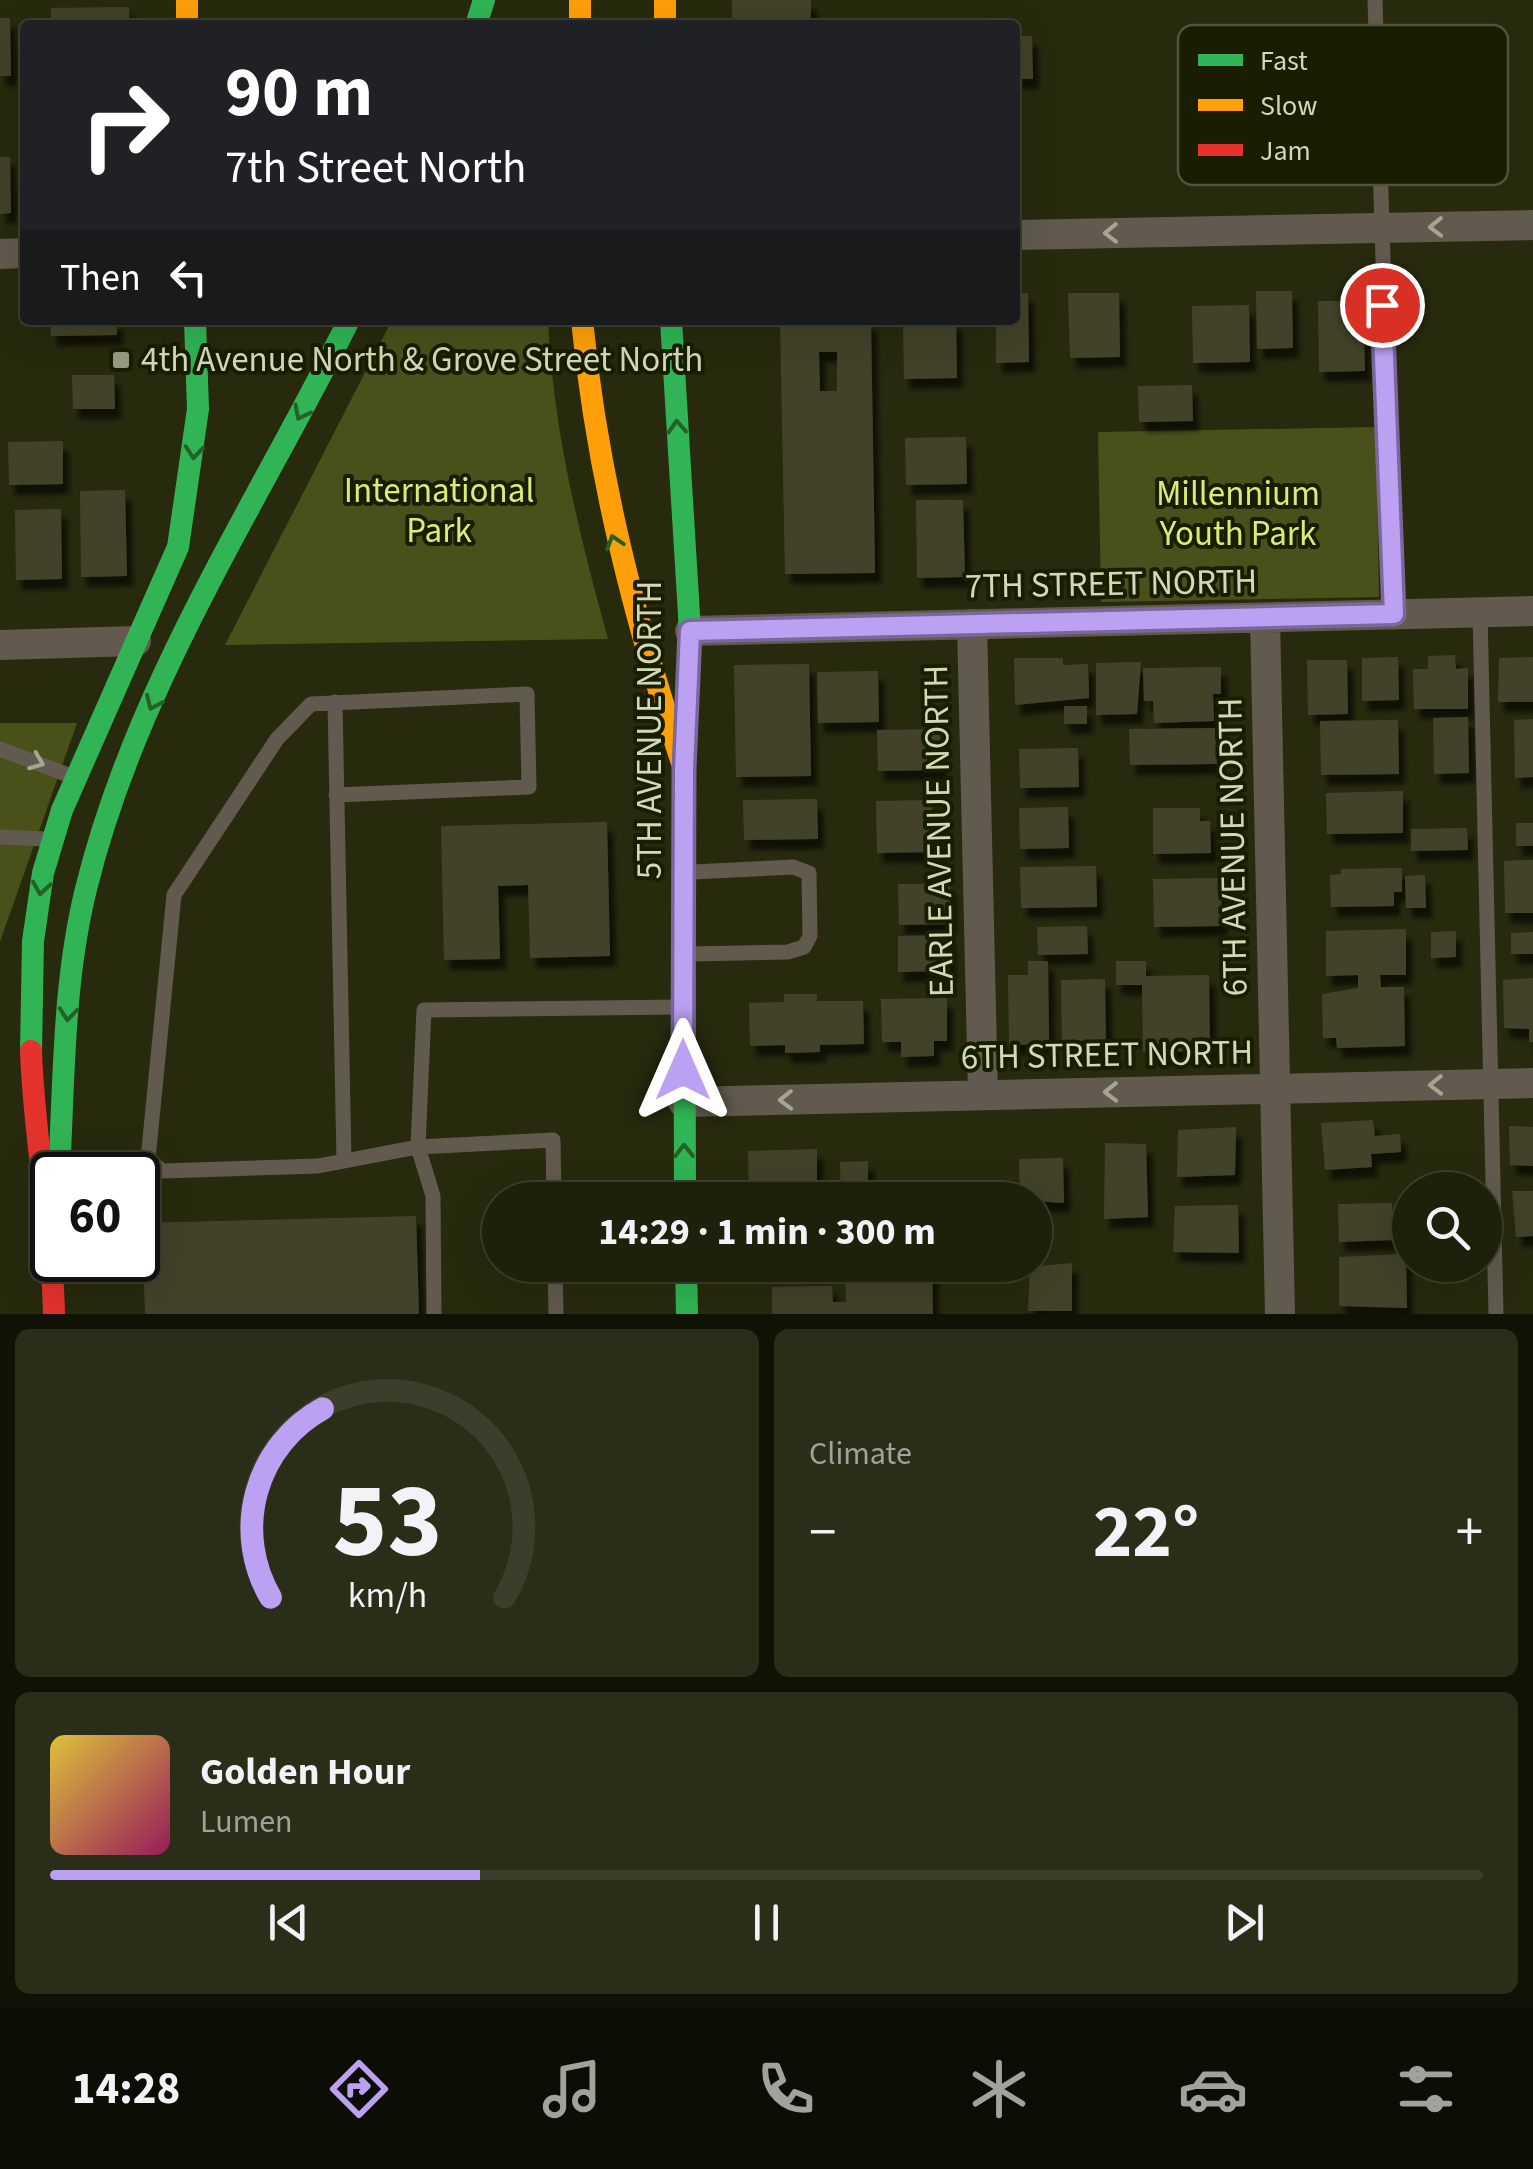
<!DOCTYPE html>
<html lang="en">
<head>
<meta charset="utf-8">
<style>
	:root { --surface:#1d200a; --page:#2a2d18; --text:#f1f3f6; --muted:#a0a39c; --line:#3b3e2b; --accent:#bca0f2 }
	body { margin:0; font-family:"Source Sans 3",sans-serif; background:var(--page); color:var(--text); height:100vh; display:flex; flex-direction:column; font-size:38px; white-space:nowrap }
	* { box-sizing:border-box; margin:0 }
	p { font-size:32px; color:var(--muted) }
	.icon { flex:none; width:55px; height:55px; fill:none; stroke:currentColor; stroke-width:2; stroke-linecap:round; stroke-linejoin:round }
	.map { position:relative; height:1314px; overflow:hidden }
	.side { display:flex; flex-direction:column; gap:15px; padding:15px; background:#101206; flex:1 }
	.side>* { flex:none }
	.hud { position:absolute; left:20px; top:20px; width:1000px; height:305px; border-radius:10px; box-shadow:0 10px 40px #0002,0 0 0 2px var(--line); background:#202124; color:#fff; overflow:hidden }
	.fabs { position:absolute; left:1392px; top:1172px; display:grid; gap:20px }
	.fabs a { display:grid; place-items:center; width:110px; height:110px; border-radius:50%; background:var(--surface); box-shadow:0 10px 40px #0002,0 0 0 2px var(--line); font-size:50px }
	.speed { position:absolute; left:30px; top:1152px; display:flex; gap:20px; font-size:50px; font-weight:700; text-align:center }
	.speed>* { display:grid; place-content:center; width:130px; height:130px; border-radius:50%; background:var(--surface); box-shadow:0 10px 40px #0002,0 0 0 2px var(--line); line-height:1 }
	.speed .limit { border:5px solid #111; border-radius:15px; background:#fff; color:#111 }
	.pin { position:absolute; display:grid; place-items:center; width:85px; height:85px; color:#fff; margin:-42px; border:5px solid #fff; border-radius:50%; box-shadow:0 2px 10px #0007 }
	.me { position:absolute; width:110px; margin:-55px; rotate:0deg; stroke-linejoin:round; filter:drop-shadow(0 0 8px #0008) }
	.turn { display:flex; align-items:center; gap:35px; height:210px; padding:0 40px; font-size:45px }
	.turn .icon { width:130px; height:130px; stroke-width:2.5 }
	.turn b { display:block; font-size:70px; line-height:85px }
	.then { display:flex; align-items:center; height:95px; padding:0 40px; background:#0003; gap:20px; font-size:38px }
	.big { font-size:75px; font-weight:700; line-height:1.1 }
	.side .card { flex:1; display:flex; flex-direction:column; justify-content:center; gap:15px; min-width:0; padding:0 35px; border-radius:15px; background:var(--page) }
	.side .dial { align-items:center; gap:0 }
	.dial svg { height:260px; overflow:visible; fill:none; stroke:var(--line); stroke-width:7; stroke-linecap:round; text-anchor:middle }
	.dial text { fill:var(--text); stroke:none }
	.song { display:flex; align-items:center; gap:30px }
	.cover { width:120px; height:120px; border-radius:15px; background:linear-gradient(135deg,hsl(50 70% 55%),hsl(330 70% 35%)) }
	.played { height:10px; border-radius:5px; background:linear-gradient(90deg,var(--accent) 30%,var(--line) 30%) }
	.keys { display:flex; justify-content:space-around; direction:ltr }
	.heat { display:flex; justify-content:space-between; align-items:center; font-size:55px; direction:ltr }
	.side .tiles { flex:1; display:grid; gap:15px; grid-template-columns:1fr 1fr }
	.card:last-child { grid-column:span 2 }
	.trip { position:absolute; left:482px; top:1182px; width:570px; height:100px; border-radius:50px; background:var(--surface); box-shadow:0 10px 40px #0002,0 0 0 2px var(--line); font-weight:700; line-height:100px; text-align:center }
	.menu { display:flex; height:160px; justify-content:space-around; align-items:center; background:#0c0d04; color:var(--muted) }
	.menu .icon { width:70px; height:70px }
	.menu .current { color:var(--accent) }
	.menu b { font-size:45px; color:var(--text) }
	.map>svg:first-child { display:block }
</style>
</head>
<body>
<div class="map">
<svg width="1533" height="1314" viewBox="0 0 1533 1314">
	<defs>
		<filter id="shadow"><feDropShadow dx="6" dy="10" stdDeviation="2.5" flood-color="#0009"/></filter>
	</defs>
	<rect width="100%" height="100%" fill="#272a0d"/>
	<path fill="#49501a" d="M392,320H548C553,430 579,533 608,639L225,645Z
		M1376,427L1379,597L1101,602L1098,432Z
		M0,723H77L0,942Z"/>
	<path fill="#43432a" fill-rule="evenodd" filter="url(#shadow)" d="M732,0H811V25H732Z
		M129,7V25H51V8Z
		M0,18H10L11,76H0Z
		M1015,36H1032L1033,79H1015Z
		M0,157H10L11,213L0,214Z
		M1256,291H1292L1293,348L1257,349Z
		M1015,293H1028L1029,362L996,363V320H1015Z
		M1068,293H1119L1120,357L1070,358Z
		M1318,301H1363L1365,371L1319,372Z
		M1249,305L1250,362L1193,363L1192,306Z
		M50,320H117V335L51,336Z
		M780,320H871L875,573L785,574ZM819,352H837V391H820Z
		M903,320H956L957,378L904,379Z
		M72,375H114L115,409H73Z
		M1192,385L1193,421L1139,422L1138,386Z
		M966,437L967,484L906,485L905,438Z
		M63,441V484L9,485L8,442Z
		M125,490L127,576L81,577L80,491Z
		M916,500H963L965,577L917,578Z
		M61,509L62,579L16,580L15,510Z
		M1455,655L1456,669L1468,668V709H1414L1413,669H1428V656Z
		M1398,657L1399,700L1362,701V658Z
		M1533,657V702H1498L1499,658Z
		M1014,658H1063V665L1088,664L1089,698L1015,705Z
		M1307,660H1347L1348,714L1308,715Z
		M1141,662L1137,714L1096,715V663Z
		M809,664L811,776L736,777L734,665Z
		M1221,667V694H1213L1214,721L1154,723L1153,701H1144L1143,668Z
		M878,671L879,722L818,723L817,672Z
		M1064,706H1087V724H1064Z
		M1468,717L1469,773L1434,774L1433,718Z
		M1533,719V777L1515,778L1514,720Z
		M1398,720L1399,774L1321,775L1320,721Z
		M1216,728L1217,764L1130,765L1129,729Z
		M940,729L941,770L878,771L877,730Z
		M1078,748L1079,787L1020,788L1019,749Z
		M1403,791V833L1327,834L1326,793Z
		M817,799L818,839L744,840L743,800Z
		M932,800L933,852L877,853L876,801Z
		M1068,807L1069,848L1020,849L1019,808Z
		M1153,808H1200V821H1210L1211,853L1153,854Z
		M607,822L610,956L530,958L528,885L498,886L500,959L444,960L441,826Z
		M1516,823H1533V846H1516Z
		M1467,828L1468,850L1411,851V829Z
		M1525,860H1533V913H1505L1504,861Z
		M1096,866L1097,907L1021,908L1020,867Z
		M1402,868V892H1394V906L1331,907L1330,875L1341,874V869Z
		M1425,875L1426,908H1406L1405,876Z
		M1221,878L1222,926L1154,927L1153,879Z
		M898,884H950L951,924L899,925Z
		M1087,926L1088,954L1038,955L1037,927Z
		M1406,929V975H1380L1381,987H1404L1405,1046L1337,1048L1336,1038H1323L1322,994L1358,988V975L1326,976V931Z
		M1456,931V957L1431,958V932Z
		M1533,932V954H1511V933Z
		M950,935V971L898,972V936Z
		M1028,961H1048L1049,1044L1009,1045L1008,975H1028Z
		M1116,961H1146V976L1209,975L1210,1051L1143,1052L1142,985H1116Z
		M1533,978V1042H1529V1029L1504,1028L1503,980Z
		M1105,979L1106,1041H1062L1061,980Z
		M784,994H817V1001H863L864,1044L820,1045V1052L785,1053V1045L750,1046L749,1003L784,1002Z
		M947,998V1041H934V1056L901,1057V1042H882L881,999Z
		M1373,1120L1375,1136L1400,1134L1401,1152L1371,1154L1372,1167L1325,1170L1321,1123Z
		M1509,1126L1533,1127V1166L1510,1165Z
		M1236,1127L1235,1175L1177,1177L1178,1130Z
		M1105,1143L1146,1144L1148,1217L1104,1219Z
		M817,1149V1196L749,1197L748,1151Z
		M1063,1158L1064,1203L1020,1200L1019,1159Z
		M868,1161V1200H841L840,1162Z
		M1512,1191H1533V1236L1516,1237Z
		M1392,1203L1393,1240L1339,1242L1338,1204Z
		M1238,1205L1239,1253L1173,1252L1175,1206Z
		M416,1216L419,1314H145L142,1223Z
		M1406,1254L1407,1308L1339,1306V1257Z
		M1072,1263V1311H1028L1030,1267Z
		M845,1265H932L933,1314H772V1287L832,1286L833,1302H846Z"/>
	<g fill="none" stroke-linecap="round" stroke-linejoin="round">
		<path stroke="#625a4e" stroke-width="15" d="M1375,0L1394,615
			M1480,613L1496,1314
			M335,702L344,1161
			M0,749L71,776
			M336,795L529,787L527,694L311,704L277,739L174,895L148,1159L162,1171L318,1166L418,1147L553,1140L554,1200
			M0,837L46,839
			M691,954L788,952L804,947L810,936L809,873L793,867L693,872
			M555,1265L556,1314
			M434,1314L433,1196L418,1147L424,1010L679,1007"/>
		<path stroke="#625a4e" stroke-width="30" d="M1015,235L1533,225
			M0,254L25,253
			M1265,618L1280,1314
			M972,624L983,1095
			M690,631L1533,611
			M0,645L136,641
			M683,1102L1533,1083"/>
		<path stroke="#30b455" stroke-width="22" d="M476,25L484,0
			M671,320L690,631L684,769L685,1200
			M31,1051L33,941L43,873L62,810L178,547L198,409L195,320
			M59,1175C64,1080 63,982 86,889C136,685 256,506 349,320
			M53,1260V1263
			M686,1265L687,1314"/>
		<path stroke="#ff9f0a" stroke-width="22" d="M187,0V25
			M580,0V25
			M665,0V25
			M582,320C597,475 635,622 684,769"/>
		<path stroke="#e5322d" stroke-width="22" d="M31,1051C34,1139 52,1226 54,1314"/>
	</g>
	<defs><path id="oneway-chevron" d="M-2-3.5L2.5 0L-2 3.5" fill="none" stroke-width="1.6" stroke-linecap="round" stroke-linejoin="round" transform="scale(2.5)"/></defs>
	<g stroke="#a5a68d">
		<use href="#oneway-chevron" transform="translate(1436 227) rotate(179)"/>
		<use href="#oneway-chevron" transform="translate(1111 233) rotate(179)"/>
		<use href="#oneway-chevron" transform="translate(37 762) rotate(22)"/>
		<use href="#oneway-chevron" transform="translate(1436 1085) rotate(179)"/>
		<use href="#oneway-chevron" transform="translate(1111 1092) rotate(179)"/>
		<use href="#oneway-chevron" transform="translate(786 1100) rotate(179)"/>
	</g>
	<g stroke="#236127">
		<use href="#oneway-chevron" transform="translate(301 413) rotate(117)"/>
		<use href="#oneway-chevron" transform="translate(677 427) rotate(-93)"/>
		<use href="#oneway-chevron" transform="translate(194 452) rotate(95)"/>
		<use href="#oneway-chevron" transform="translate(614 542) rotate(-107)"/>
		<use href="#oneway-chevron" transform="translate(153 703) rotate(114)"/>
		<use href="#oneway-chevron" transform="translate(41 888) rotate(99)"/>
		<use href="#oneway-chevron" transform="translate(68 1014) rotate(95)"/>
		<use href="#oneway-chevron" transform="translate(684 1151) rotate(-91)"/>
	</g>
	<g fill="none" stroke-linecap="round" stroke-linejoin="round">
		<g stroke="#7a689d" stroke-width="25">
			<path id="route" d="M683,1070L684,769L690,631L1394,614L1382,305"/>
		</g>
		<use href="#route" stroke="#bca0f2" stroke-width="18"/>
	</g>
	<rect fill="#969c7c" stroke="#191d02" stroke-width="4" x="111" y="350" width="20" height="20" rx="5"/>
	<g text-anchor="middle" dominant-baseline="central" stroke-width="8" stroke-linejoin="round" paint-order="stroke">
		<g font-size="35" fill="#d2d9b7" stroke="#191d02" text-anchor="start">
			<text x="141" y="360">4th Avenue North &amp; Grove Street North</text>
		</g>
		<g font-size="35" fill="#d9ed76" stroke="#191d02">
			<text x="439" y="491">International<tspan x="439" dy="40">Park</tspan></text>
			<text x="1238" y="494">Millennium<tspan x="1238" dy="40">Youth Park</tspan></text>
		</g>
		<g font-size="35" fill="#d2d9b7" stroke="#191d02">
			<text transform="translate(1111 584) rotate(-1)">7TH STREET NORTH</text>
			<text transform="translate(650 730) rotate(-90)">5TH AVENUE NORTH</text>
			<text transform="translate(939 831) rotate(-91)">EARLE AVENUE NORTH</text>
			<text transform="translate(1233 847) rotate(-91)">6TH AVENUE NORTH</text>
			<text transform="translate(1107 1055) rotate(-1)">6TH STREET NORTH</text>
		</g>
	</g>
	<rect x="1178" y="25" width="330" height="160" rx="15" fill="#191d02" stroke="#505538" stroke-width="2.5"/>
	<rect x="1198" y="54" width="45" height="12" fill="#30b455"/>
	<rect x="1198" y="99" width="45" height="12" fill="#ff9f0a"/>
	<rect x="1198" y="144" width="45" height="12" fill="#e5322d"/>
	<g font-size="28" fill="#d2d9b7">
		<text x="1260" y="70">Fast</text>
		<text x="1260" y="115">Slow</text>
		<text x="1260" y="160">Jam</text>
	</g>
</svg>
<div class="fabs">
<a><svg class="icon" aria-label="search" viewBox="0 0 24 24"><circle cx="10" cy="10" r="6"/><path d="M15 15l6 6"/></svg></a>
</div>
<div class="speed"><div class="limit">60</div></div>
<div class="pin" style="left:1382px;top:305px;background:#d93025"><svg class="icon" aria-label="arrive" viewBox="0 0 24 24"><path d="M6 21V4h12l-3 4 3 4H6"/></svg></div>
<svg class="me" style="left:683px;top:1070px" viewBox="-20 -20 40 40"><path d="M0-17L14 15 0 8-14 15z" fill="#bca0f2" stroke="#fff" stroke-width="4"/></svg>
<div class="trip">14:29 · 1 min · 300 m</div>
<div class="hud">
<div class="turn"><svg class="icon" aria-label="right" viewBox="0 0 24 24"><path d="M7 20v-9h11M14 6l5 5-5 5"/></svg><div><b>90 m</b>7th Street North</div></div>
<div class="then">Then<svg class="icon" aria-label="left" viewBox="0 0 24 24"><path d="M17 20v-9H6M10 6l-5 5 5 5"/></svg></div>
</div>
</div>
<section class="side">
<div class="tiles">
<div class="card dial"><svg viewBox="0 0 100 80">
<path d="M14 69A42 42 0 1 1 86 69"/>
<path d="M14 69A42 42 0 0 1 30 11" stroke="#bca0f2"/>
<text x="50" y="56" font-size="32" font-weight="700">53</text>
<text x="50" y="72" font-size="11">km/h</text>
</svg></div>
<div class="card"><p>Climate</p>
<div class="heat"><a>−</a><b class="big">22°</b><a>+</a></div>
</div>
<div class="card">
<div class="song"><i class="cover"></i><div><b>Golden Hour</b><p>Lumen</p></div></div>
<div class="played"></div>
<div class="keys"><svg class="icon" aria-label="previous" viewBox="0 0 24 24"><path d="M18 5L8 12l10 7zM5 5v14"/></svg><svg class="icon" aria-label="pause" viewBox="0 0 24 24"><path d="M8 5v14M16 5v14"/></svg><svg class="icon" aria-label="next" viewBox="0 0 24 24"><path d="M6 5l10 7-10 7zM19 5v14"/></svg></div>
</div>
</div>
</section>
<nav class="menu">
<b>14:28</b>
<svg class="icon current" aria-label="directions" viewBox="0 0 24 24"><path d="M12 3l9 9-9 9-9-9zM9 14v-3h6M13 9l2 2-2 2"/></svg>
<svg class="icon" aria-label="music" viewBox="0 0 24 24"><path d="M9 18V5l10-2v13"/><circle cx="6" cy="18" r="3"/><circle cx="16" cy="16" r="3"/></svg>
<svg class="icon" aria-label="phone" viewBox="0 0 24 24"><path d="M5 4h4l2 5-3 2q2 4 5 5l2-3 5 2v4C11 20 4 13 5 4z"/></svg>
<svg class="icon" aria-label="climate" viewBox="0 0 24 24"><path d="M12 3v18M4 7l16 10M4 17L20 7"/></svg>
<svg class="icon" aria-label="car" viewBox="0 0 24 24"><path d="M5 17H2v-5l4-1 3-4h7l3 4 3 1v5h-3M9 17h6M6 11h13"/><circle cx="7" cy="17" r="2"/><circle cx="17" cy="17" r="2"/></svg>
<svg class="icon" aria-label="filters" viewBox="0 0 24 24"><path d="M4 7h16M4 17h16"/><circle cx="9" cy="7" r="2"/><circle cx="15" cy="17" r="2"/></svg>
</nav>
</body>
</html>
